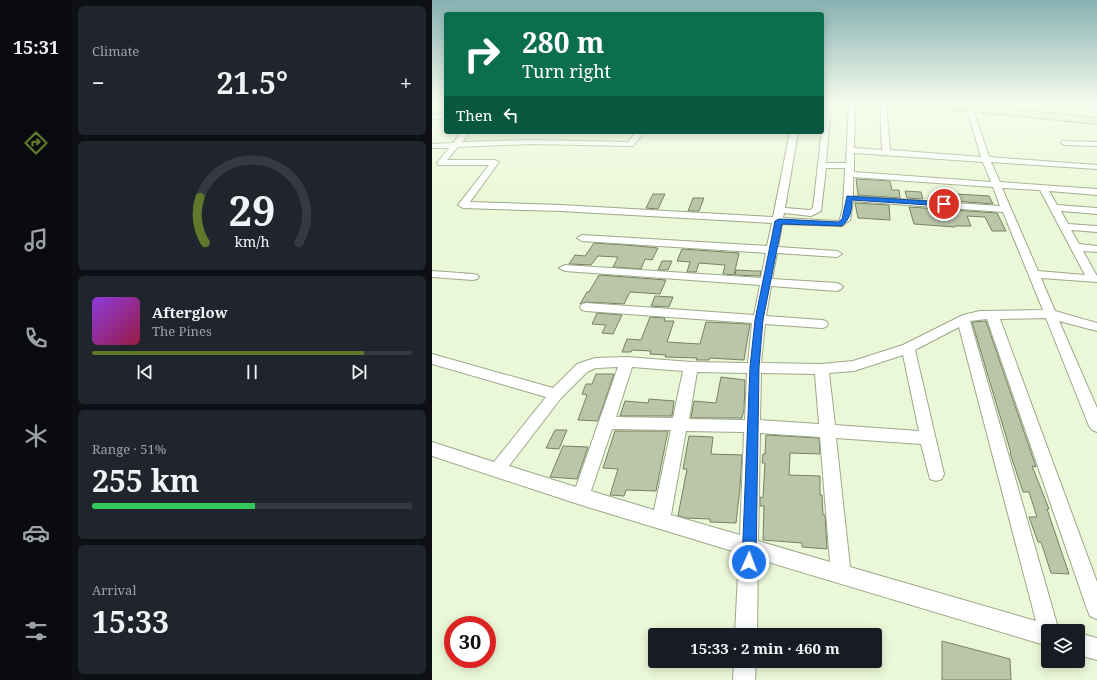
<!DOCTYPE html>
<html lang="en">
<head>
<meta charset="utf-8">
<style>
	:root { --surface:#171b24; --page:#20242c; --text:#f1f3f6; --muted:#9ea1a6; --line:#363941; --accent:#60782b }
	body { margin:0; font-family:"Noto Serif",serif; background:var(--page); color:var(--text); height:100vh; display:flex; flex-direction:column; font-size:15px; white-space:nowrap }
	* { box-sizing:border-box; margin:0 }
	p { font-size:13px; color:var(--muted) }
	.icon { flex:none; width:22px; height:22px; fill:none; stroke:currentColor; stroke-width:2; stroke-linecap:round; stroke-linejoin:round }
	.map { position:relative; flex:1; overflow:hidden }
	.drawer { display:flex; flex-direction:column; gap:6px; padding:6px; background:#0d0f14; width:360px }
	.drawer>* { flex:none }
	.guide { position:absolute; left:12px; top:12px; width:380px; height:122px; border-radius:4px; box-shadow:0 2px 10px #0003; background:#0b6e4f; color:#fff; overflow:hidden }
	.tools { position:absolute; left:609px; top:624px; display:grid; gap:8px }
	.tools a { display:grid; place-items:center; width:44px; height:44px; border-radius:4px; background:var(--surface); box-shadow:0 2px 10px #0003; font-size:20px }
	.speed { position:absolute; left:12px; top:616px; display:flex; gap:8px; font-size:20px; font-weight:700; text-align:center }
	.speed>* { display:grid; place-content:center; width:52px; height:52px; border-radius:50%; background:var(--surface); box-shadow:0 2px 10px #0003; line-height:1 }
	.speed .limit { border:6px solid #d22; background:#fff; color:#111 }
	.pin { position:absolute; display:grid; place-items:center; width:34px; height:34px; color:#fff; margin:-17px; border:2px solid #fff; border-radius:50%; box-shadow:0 1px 4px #0007 }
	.me { position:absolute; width:44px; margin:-22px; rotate:2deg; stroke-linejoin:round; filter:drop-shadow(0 0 3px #0008) }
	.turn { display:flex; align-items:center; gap:14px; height:84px; padding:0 12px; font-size:18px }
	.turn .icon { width:52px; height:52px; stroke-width:2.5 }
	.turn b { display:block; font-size:28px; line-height:34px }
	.then { display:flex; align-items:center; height:38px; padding:0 12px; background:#0003; gap:8px; font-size:15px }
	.big { font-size:30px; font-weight:700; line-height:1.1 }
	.drawer .card { flex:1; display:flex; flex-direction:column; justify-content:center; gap:6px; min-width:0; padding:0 14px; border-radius:6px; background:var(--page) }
	.drawer .dial { align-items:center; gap:0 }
	.dial svg { height:104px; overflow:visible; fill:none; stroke:var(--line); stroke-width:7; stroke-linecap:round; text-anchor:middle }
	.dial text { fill:var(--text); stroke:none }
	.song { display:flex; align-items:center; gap:12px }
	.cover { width:48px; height:48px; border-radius:6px; background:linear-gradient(135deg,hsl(270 70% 55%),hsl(340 70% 35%)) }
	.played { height:4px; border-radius:2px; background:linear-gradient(90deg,var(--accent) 85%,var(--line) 85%) }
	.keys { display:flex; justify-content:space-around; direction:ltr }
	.heat { display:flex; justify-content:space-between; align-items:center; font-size:22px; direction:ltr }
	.charge { height:6px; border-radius:3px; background:linear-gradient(90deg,#34c759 51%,var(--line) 0) }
	.trip { position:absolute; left:216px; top:628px; width:234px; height:40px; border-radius:4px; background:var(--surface); box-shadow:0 2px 10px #0003; font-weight:700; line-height:40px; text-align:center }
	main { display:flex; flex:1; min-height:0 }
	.tabs { display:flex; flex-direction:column; width:72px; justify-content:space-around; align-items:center; background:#090b0e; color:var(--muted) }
	.tabs .icon { width:28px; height:28px }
	.tabs .selected { color:var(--accent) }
	.tabs b { font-size:18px; color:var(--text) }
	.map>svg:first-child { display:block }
</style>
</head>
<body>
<main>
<nav class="tabs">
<b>15:31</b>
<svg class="icon selected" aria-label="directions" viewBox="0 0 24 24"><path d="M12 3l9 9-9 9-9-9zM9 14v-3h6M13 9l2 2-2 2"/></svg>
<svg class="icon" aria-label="music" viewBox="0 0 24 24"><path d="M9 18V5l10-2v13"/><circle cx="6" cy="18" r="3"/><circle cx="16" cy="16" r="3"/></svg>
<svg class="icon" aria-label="phone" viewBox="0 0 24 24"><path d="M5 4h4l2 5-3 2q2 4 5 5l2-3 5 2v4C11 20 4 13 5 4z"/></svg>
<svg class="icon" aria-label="climate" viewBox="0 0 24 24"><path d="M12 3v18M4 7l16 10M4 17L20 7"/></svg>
<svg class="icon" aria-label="car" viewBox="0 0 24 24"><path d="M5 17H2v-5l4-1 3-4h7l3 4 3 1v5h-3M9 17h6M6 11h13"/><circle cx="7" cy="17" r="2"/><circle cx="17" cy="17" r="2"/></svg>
<svg class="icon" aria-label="filters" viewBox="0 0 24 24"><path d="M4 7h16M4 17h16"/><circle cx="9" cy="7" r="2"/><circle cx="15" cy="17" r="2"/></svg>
</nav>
<section class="drawer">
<div class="card"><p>Climate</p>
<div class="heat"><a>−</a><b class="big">21.5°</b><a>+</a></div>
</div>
<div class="card dial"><svg viewBox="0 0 100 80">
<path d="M14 69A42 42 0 1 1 86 69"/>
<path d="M14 69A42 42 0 0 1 10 34" stroke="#60782b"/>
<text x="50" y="56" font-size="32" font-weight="700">29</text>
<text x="50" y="72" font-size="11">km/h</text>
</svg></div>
<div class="card">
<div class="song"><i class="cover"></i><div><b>Afterglow</b><p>The Pines</p></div></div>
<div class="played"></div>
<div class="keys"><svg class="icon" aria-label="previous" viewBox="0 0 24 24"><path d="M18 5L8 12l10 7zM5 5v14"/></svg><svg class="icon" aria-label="pause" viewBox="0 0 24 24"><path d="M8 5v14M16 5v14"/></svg><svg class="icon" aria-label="next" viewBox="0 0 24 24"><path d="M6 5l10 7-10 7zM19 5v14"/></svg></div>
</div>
<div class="card"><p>Range · 51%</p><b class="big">255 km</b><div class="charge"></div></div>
<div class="card"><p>Arrival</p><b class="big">15:33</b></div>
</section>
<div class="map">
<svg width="665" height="680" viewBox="0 0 665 680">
	<rect width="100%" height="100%" fill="#ebf8d7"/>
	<path fill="#bac6a7" stroke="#768164" d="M424,179L458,181L460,190H467L468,198L426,195Z
		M473,191L489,192L491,199L475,198Z
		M507,193L557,196L561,204L509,200Z
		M221,194H233L226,209L214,208Z
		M261,198H272L267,211H256Z
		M423,203L457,205L458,220L426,218Z
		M477,207L565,213L574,231H560L553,217L535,216L539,226H523V227L482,224Z
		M162,243L194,245L226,248L220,260L213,259L209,269L181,267L186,257L166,256L159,265L137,264L143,255L153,256Z
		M250,249L307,253L302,275L291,274L293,265L267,263L264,272H255L258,262L245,261Z
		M230,261H240L236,270H226Z
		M304,270L322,271H329L328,276L303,275Z
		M167,275L234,280L228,294L198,292L192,304L154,302L148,304L155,292H157Z
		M223,296L241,297L237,307L219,306Z
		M165,313L190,315L181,334L170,333L174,325L160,324Z
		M218,317L233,318L232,321H242L235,342L268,344L274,322L318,324L312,360L278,358L277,360H264L265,358L233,357L234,355L218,354L219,351L200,350L199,352H190L195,339L209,340Z
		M554,321L604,467L600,466L617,509H615L637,574L619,573L609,542H606L597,517H605L597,492H591L578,453H579L540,322Z
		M164,374H182L166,421L146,420L155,395L150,394L154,384H160Z
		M289,377L313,380L312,410L310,418H259L262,401L284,403Z
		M217,399L242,401L240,416H188L193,401L216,403Z
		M123,430H135L127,449L114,448Z
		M183,431H236L224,491L194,490L192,496L178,495L186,469L171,468Z
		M334,435L387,438L388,454L358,453L357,475L388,476V495H390L391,515H393L395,549L370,547V543L331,540L332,506H328V497L331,498L333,463H330L331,454H333Z
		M257,436L281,437L279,454L310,455L308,487L304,523L278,522V519L254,518L246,516L255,469H251Z
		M131,446L156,447L145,479L118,477Z
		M510,641L578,659L579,680H510Z"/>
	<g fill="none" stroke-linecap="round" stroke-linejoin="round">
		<g stroke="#9da88a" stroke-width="2">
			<path id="street" d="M0,103H5L0,105Z
				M393,103H399L394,163H414L417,103H423L422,148L450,150L448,103H454L458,150L549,157L535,109L538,107L541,109L557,157L665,165V169L559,162L568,182L665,189V195L617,191L625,205L665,208V214L629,211L636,224L665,226V232L639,230L647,244L665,246V252L651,251L665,276V282L609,278L623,311L665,323V331L627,321L665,408V432L660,430L657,426L614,318L568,319L665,582V619L658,616L655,609L555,319L538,321L627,631H616V646L326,559L325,635H303L307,553L149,505L0,456V442L62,462L114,397L0,364V354L121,388L145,364L163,358L195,357L259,362L316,363L320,323L154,311L150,310L148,307L150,304L154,303L322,315L328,285L133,271L127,268L133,265L329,278L334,253L150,241L145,238L150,235L335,246L340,223L129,211L31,208L26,205L57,165H6L5,163L17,148H0V144L21,143L30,132H38L30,142L98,140L196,142L204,132H212L201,146H198L98,144L26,147L15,160H63L67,162L38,202L129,205L341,217L358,132H366L353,208L378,210L381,208ZM422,153L551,162L559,182L422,172ZM394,168H413L411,208L408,219L405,221L351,218L352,213L379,216L389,211ZM421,177L561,187L568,206L421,196ZM570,188L608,190L653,275L606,271ZM421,201L571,212L611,310L548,311L531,315L471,345L421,361L390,364L329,363L333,324L390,328L394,327L396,324L394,321L390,320L334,316L339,286L405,291L409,289L411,287L409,285L405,283L340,279L345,253L405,257L410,254L405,251L346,247L350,224L410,226L418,220ZM527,327L604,621L418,567L404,438L489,444L498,479L504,481L510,479L512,474L483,350ZM471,355L487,431L403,425L397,373L422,371ZM186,367L144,487L77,466L129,398L155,372L164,368ZM200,367L251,371L241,418L184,417ZM265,372L315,373L313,420L257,419ZM329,373L383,374L387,424L328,420ZM180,429L239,430L222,510L159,491ZM254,431L312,432L308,535L239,515ZM328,433L388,437L398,562L326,541Z
				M629,103L665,104V108L632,105Z
				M14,114V118L0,119V115Z
				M630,141L665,142V146L633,145L629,143Z
				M0,271L41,274L45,275L47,277L45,279L41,280L0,277Z
				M646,633L665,638V660L646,655Z
				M302,661H324L323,680H301Z"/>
		</g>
		<g stroke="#8fa070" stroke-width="2">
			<path id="primary" d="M481,103H520L665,118V124L486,106Z"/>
		</g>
		<use href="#street" fill="#fff" fill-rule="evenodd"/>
		<use href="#primary" fill="#d9e7bf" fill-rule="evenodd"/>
	</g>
	<linearGradient id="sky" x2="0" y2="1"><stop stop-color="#86b2b2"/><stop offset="0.52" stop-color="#f6fced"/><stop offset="1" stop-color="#f6fced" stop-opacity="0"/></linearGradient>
	<rect width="665" height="199" fill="url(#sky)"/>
	<path fill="#1a73e8" stroke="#114b97" d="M415,196L512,202L515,204L512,206L420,200C420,211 418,219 410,226L350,224L331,320L327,367L324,562L322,567L317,569L312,567L310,562L318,367L323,320L343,221L347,219L406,222L410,219Z"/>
</svg>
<div class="tools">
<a><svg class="icon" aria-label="layers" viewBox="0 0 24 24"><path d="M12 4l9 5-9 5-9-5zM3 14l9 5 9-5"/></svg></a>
</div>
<div class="speed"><div class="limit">30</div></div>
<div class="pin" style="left:512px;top:204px;background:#d93025"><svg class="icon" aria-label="arrive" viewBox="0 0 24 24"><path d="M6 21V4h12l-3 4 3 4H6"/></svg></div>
<svg class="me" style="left:317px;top:562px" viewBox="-20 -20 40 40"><circle r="17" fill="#1a73e8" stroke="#fff" stroke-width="3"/><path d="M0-11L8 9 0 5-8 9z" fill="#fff"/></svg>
<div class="trip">15:33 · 2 min · 460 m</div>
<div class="guide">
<div class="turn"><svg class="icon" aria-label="right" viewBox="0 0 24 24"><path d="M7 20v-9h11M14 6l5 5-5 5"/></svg><div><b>280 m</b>Turn right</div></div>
<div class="then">Then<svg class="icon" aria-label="left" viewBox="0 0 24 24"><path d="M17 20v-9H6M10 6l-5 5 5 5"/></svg></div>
</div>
</div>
</main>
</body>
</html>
